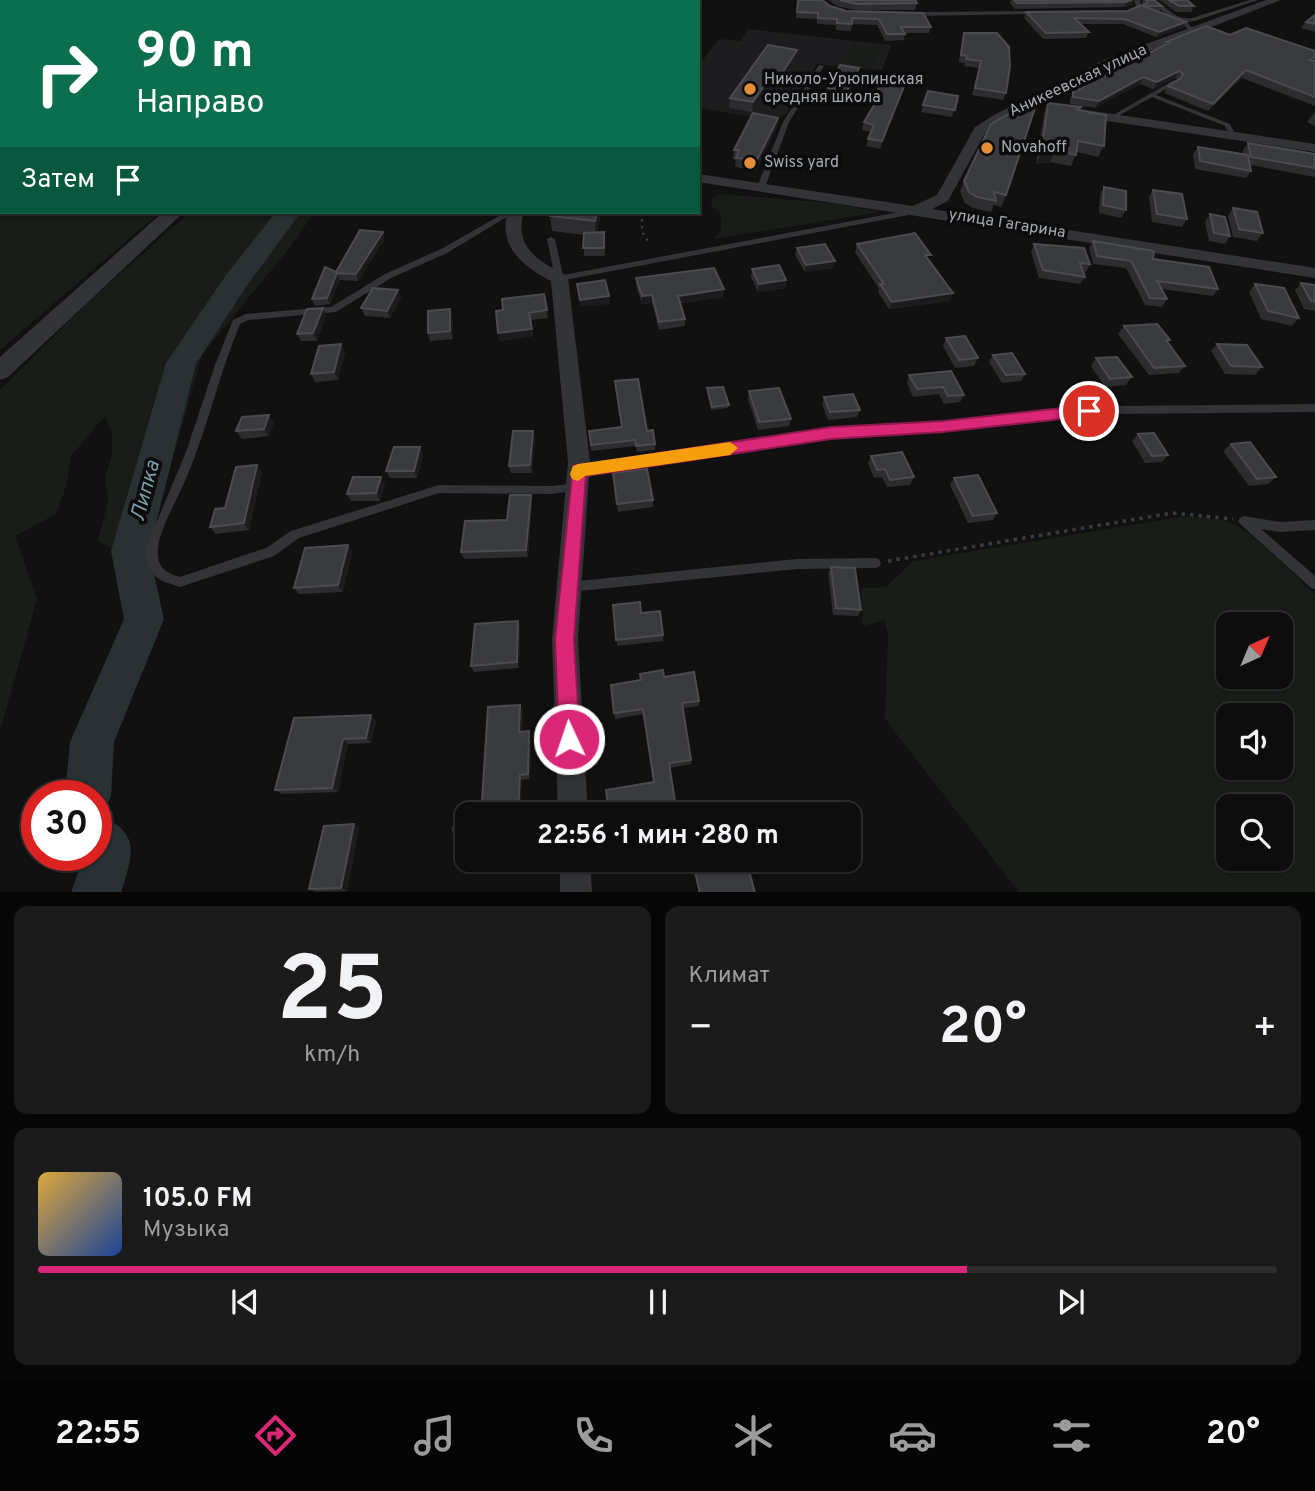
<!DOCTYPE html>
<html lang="ru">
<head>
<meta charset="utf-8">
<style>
	:root { --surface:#0d0d0e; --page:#1b1b1c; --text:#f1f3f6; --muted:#9a9c9e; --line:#2d2d2e; --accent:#db2777 }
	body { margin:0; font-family:Overpass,sans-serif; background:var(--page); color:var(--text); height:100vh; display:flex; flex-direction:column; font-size:26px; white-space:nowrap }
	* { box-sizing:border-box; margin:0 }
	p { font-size:23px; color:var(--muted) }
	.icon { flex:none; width:38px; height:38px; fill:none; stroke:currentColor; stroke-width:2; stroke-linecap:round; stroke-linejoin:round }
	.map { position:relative; height:892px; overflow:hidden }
	.side { display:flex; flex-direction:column; gap:14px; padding:14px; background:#070708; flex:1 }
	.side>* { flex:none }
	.guide { position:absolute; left:0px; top:0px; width:700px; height:214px; box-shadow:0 2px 5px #0004,0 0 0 2px var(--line); background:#0b6e4f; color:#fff; overflow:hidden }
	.needle { width:46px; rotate:44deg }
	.controls { position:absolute; left:1216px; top:612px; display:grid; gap:14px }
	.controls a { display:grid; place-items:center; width:77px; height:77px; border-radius:14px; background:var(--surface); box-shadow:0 2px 5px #0004,0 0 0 2px var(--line); font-size:35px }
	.speed { position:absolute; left:21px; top:780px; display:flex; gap:14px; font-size:35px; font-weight:700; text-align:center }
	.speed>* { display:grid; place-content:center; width:91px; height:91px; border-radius:50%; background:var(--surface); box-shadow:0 2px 5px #0004,0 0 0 2px var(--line); line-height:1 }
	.speed .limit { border:10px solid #d22; background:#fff; color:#111 }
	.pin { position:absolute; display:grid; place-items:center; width:60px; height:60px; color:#fff; margin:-30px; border:4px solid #fff; border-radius:50%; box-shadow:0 2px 7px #0007 }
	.me { position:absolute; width:77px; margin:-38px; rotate:357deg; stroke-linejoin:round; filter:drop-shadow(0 0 5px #0008) }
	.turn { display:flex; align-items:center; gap:24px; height:147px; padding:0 21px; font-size:32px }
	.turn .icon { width:91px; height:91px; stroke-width:2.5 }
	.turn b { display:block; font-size:49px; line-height:60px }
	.then { display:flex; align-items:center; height:66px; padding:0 21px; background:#0003; gap:14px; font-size:26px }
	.big { font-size:52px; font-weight:700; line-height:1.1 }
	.side .widget { flex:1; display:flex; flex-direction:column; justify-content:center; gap:10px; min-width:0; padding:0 24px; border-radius:14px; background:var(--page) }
	.side .dial { align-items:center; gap:0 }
	.dial b { font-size:91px; line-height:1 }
	.song { display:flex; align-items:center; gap:21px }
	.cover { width:84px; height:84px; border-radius:10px; background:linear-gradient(135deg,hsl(40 70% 55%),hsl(220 70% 35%)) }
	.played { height:7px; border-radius:4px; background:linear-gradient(90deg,var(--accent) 75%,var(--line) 75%) }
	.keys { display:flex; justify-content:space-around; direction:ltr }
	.heat { display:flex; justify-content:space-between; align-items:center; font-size:38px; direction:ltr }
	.side .tiles { flex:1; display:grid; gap:14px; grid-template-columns:1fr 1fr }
	.widget:last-child { grid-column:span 2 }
	.trip { position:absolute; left:455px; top:802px; width:406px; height:70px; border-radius:14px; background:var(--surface); box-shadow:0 2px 5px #0004,0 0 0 2px var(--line); font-weight:700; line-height:70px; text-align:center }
	.tabs { display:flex; height:112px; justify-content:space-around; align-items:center; background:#050506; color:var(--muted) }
	.tabs .icon { width:49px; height:49px }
	.tabs .active { color:var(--accent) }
	.tabs b { font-size:32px; color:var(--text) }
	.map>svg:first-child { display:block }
</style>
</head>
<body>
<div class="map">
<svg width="1315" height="893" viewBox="0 0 1315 893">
	<rect width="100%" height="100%" fill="#111112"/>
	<path fill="#1d1d1f" d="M748,29L891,45L882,70L817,64L785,115L774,120L698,108V66L719,39L740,41Z"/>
	<path fill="#181d18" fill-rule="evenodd" d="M853,45L880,49L873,68L845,63Z
		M0,131L2,212H160L0,350Z
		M719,194L832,203L881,212L713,239L721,231V214L711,205L712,199Z
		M190,212H315L286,252L202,355L167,479L166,492L114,549L98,541L108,501L105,478L112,454V433L105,416L71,456L66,487L56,514L15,536L37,599L0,732V390L87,303Z
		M1181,517C1198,517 1214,517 1230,523C1256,533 1294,575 1315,594V892H1019L885,719L888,635L884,620L863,626L861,588L886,587L913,561ZM1228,625H1281V677H1228ZM1228,716H1281V768H1228ZM1228,807H1281V859H1228Z"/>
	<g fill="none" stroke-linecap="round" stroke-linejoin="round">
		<path fill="#293135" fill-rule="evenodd" d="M276,212H301L246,287L196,364L149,551L164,619L114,742L111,796L104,812L98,815C143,833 132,855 121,893H71L83,859L80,856H96V796H65L70,742L124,619L111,551L166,363L226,275Z"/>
		<path stroke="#383b3e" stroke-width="2" stroke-dasharray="2 2.5" stroke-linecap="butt" d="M164,2L166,0"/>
		<path stroke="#383b3e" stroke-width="2.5" stroke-dasharray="2.5 4.5" stroke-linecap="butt" d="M642,212V232L648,241"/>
		<path stroke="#383b3e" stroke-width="3.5" stroke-dasharray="3.5 5" stroke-linecap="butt" d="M888,561L1172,513L1233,519"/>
		<path fill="#323437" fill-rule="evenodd" d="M397,0H403L402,2H397Z
			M1134,0H1140L1141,8L1125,13V11L1136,6Z
			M1148,0C1166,1 1171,21 1192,18L1250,0H1258L1195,21L1187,22L1194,30L1191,32L1181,22L1173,19Z
			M1038,11L1040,14L910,16L907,14L910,12Z
			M819,65L824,66L789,122L765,187L758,189L757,187L783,122Z
			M1174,80L1176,81V83L1156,95L1230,124L1236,136L1235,137H1231L1225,126L1152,97L1113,119L1108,118Z
			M916,209L920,211L919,213L559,281L555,278L547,239L551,237L555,239L563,275Z
			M506,212H515L447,253L391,278L336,312L248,320L240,324C222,367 211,413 195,456C190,470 184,483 178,496C170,514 156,536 158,557C159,569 169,574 180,577L266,548L291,531L439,485L552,486L577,483L581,484L582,487L581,490L552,494L439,493L299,538L274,556L180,587L162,581L155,576L148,565L146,553L147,545L186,452L215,365L233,320L246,314L331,307L385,274L441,249Z
			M1315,404V412L1113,414L1108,410L1113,406Z
			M1089,407L1094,411L1089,415L943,431L831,437L578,475L574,474L573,471L574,468L578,467L831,429L943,423Z
			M1244,516L1280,522L1315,520V530L1280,532L1261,529L1315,576V589L1311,588L1240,524L1238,521L1240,518Z
			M875,558L879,559L881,563L879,567L875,568L797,569L569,592L565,591L563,587L565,583L569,582L797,559Z"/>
		<path fill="#323437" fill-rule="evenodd" d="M631,0H641L630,2Z
			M1266,0H1281L1116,64L1004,121L985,133L948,201L932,209L1315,268V278L698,182V174L913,206L937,195L975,127L994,115L1108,58Z
			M1079,109L1315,144V152L1074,116V110Z
			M508,212H524C516,237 527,253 549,266C556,270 563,272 568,278L590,462L578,639L588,814H558L552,639L568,462L551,281C523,267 497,245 508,212Z
			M560,859H590L592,893H560Z"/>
		<path fill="#323437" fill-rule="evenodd" d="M163,212H184L8,377L0,380V357Z"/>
	</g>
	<path fill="#2d2d30" d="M798,0L830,6L846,11L931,27L929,33H904L905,34L904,40L885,41L877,25L852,24L851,31L836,30V25L817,24V19L796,18Z
		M829,0H915L917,3L915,10H855L836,6Z
		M1011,0H1135L1133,4L1124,7L1015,9L1010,3Z
		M1142,0H1154L1162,6L1159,12L1186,22L1183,28L1156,37L1123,24H1080L1089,32L1086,38L1043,39L1024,18L1026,12L1128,11L1143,4Z
		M1157,0H1187L1194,6L1191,12H1176L1161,1Z
		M1315,15V32L1301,28L1306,22Z
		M964,33L1006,93L1003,100L972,95L979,68L964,66L965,63L959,62L962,39Z
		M1230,35L1315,51V106L1242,78L1208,111L1164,93L1168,86L1178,80L1175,78L1153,89L1140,84L1095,108L1070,104V99L1073,92L1165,45L1166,42Z
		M796,60L780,85L771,84L752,112L729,108L730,98Z
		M857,75L846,99L826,95L828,88Z
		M905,86L880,149L866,146L871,132L862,130L864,122L875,104H873L875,97Z
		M928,91L958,96L952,117L921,112Z
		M1048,103L1080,110L1104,146L1098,157L1077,152L1071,166L1050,162L1036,164L1044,114Z
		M1315,112V126L1307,122Z
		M778,118L777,127L756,170L735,167L736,160L733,159L734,150Z
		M1248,143L1315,154V177L1250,165L1251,171L1246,178L1195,169L1193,154L1198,147L1243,155V150Z
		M964,181L1006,195L1001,207L994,205L991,212L973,208L965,203L960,192Z
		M1104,187L1126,210L1121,218L1099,213L1100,195Z
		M1153,190L1187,219L1182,227L1152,222L1149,197Z
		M1233,208L1263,233L1257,241L1233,237L1228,216Z
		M552,212H601L597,232L605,240V256H584V235L552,231L550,216Z
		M1210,214L1230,236L1225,244L1209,241L1205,222Z
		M385,239L358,281L340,280L330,304L315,306L312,299L336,272Z
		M1093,241L1153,259L1218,289L1213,296L1162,289L1167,299L1162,307L1145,305L1126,268L1093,264L1089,248Z
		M857,244L929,260L950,301L889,309L878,292L879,289L855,252Z
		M1034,244L1090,264L1086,272L1083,271L1085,277L1080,284L1039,278L1031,252Z
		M797,248L833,268L805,272L795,255Z
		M752,269L786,280L785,288L758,292L751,277Z
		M636,278L724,289L723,297L681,303L685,319V326L659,330L652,303L642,304L636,286Z
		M1301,283L1315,285V311L1304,309L1295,290Z
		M1255,284L1299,318L1292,326L1261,319L1249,292Z
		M398,290L401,298L390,318L365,316L361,308Z
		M544,294L548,318L531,320L533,336L500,341L498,333L503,310Z
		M326,316L317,341H301L297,334Z
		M452,316L453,339L430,341L428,333Z
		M1124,326L1170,340L1168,343L1185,366L1179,373L1149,375L1118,334Z
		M946,338L978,358L974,366L955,368L943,346Z
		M341,344L345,352L338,380L315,382L311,374Z
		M1217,344L1262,367L1255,375L1225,374L1211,351Z
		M993,355L1025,374L1021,381L1002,383L989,362Z
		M1096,358L1132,377L1126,385L1105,387L1091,366Z
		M909,375L964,395L960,402L944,404L939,394L913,397L907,383Z
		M615,381L655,444V450L637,452L636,446L591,451L589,431L622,427Z
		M707,388L729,405L728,408L711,410L707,392Z
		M749,391L791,419L789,426L758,430L748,399Z
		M824,397L860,410L857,417L828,420L822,404Z
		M274,422L269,436L242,439L236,431Z
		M1138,434L1168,455L1162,462L1145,463L1132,441Z
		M535,438L532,473H511L509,466Z
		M1231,444L1276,477L1268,484L1249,486L1223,451Z
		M423,455L417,478H390L386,471Z
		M871,456L914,477L910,485L887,487L882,477L874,478L868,463Z
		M257,465L262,473L249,530L216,534L210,527Z
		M954,478L997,513L993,520L968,523L950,485Z
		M614,481L653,500V507L618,512Z
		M385,484L380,501H351L347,494Z
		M531,495L532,502L528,557L464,559L461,552L507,520Z
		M352,552L343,592L299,594L294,588Z
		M831,567L861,610L858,616L833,615L828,573Z
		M613,605L641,613L663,635V641L617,646Z
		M520,627L519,668L474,672L471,666Z
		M664,677L699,701V706L683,708L691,760V764L670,768L654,782L644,714L615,719L614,713L640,680Z
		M520,705L523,710L522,732L531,736L530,779L522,780L482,801Z
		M371,715L376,721L371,743L348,744L338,792L282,794L275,790Z
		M354,824L359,828L347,891L316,892L309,889Z
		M471,859H519V862L477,865Z
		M691,859H746L755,893H699Z"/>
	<path fill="#1c1c1e" d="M1132,0H1135L1133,4L1124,7L1126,2Z
		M1186,22L1183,28L1156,37L1159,32Z
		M797,50L796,60L780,85L781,75Z
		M859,68L857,75L846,99L847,91Z
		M1246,70L1242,78L1208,111L1213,104Z
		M1179,71L1175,78L1153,89L1157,82Z
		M772,74L771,84L752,112L753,102Z
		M1143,77L1140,84L1095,108L1099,101Z
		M907,79L905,86L880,149L882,141Z
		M778,118L777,127L756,170L757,160Z
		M1055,150L1050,162L1036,164L1041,153Z
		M597,212H601L596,236L595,221Z
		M383,232L385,239L358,281L356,274Z
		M835,261L833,268L805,272L806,265Z
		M337,273L340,280L330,304L327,298Z
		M786,280L785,288L758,292L759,284Z
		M724,289L723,297L678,303V296Z
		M398,290L401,298L390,318L387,311Z
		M953,293L950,301L889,309L892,302Z
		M652,295V303L642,304V296Z
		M609,296V304L581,307L580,300Z
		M323,308L326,316L317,341L313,333Z
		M450,309L452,316L453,339L450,331Z
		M529,313L533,336L500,341L498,333Z
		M341,344L345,352L338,380L334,372Z
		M269,415L274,422L269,436L264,429Z
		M533,431L535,438L532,473L530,465Z
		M420,447L423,455L417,478L414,471Z
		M257,465L262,473L249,530L244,523Z
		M381,477L385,484L380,501L376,493Z
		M531,495L532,502L528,557L526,550Z
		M348,545L352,552L343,592L338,585Z
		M518,621L520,627L519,668L517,662Z
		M520,705L523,710L522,737L519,732Z
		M371,715L376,721L371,743L366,738Z
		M529,731L531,736L530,779L528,774Z
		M343,739L348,744L338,792L332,788Z
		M520,775L522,780L521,814H518Z
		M354,824L359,828L347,891L341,888Z"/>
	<path fill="#3a3b3e" stroke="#4a4c50" stroke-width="2" d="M647,0H682L681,2H646Z
		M798,0H822L830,6L846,11L923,13L931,27H901L905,34H887L879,19L852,18V24L837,23V19L818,18V13L797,12Z
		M840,0H915L917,3L857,4Z
		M1014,0H1132L1126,2L1017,3Z
		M1146,0H1154L1162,6H1143L1186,22L1159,32L1125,19L1074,18L1089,32L1046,33L1026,12L1128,11L1147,3Z
		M1169,0H1187L1194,6H1179Z
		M1315,15V24L1306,22Z
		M1206,26L1230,35L1246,28L1315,51V57L1310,60L1315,61V97L1246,70L1213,104L1168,86L1181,78L1183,74L1179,71L1157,82L1143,77L1099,101L1073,97V92L1169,43L1166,42Z
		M964,33H997L1009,47L1010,67L1006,93L975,88L981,61L966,59L967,56L961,55Z
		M768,45L797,50L781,75L772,74L753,102L730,98Z
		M840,65L859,68L847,91L828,88Z
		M890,76L907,79L882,141L868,139L874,125L864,122L879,97H875L881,83L887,84Z
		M928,91L958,96L955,110L923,105Z
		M1048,103L1081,107L1077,110L1106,115L1104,146L1078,141L1076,155L1055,150L1041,153Z
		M1036,105L1006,195L994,192L996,201L977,197L969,192L964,181L991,124L1021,107Z
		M753,113L778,118L757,160L736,158L739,150H734Z
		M1248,143L1315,154V168L1251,157Z
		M1198,147L1248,155L1251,171L1200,161Z
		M1104,187L1126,191V210L1103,205Z
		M1153,190L1182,194L1187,219L1157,214Z
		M1233,208L1257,212L1263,233L1239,229Z
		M552,212H597L595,221L550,216Z
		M1210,214L1225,217L1230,236L1214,233Z
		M360,230L383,232L356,274L337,273L327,298L312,299L325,267L336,272Z
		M604,232V248H583L584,233Z
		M915,233L931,255H925L953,293L892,302L880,284H884L857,244Z
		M1093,241L1154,251L1153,259L1209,267L1218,289L1157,281L1167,299L1150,298L1131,261L1097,256Z
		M825,244L835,261L806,265L797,248Z
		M1034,244L1084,248L1090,264L1080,263L1085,277L1043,270Z
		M779,265L786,280L759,284L752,269Z
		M714,268L724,289L678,296L685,319L659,322L652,295L642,296L636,278Z
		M605,280L609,296L580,300L577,284Z
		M1301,283L1315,285V302L1311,301Z
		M1255,284L1284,288L1299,318L1268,311Z
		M373,288L398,290L387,311L361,308Z
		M544,294L547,310L529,313L532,329L498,333L496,311L503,310L502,299Z
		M323,308L313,333L297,334L307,309Z
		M450,309V331L428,333V311Z
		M1157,324L1170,340H1166L1185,366L1154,368L1124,326Z
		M965,336L978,358L959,360L946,338Z
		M341,344L334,372L311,374L319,346Z
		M1217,344L1247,345L1262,367L1231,366Z
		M1012,353L1025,374L1006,375L993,355Z
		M1117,357L1132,377L1110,379L1096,358Z
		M951,371L964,395L948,396L943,387L917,389L909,375Z
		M638,379L647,431L653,430L655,444L636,446L635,440L591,445L589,431L622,427L615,381Z
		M723,387L729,405L712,407L707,388Z
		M779,388L791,419L759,422L749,391Z
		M853,394L860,410L830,412L824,397Z
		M269,415L264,429L236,431L242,417Z
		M513,431H533L530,465L509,466Z
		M1154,433L1168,455L1152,456L1138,434Z
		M1250,442L1276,477L1257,479L1231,444Z
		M394,447H420L414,471H386Z
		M902,452L914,477L890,480L885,469L877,470L871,456Z
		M257,465L244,523L210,527L215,509L225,508L236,467Z
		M647,469L653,500L617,504L613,473Z
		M978,475L997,513L973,516L954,478Z
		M353,477H381L376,493L347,494Z
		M510,495H531L526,550L461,552L465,521L507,520Z
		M348,545L338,585L294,588L305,548Z
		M831,567L855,568L861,610L836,608Z
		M640,602L641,613L660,611L663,635L616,640L613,605Z
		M518,621L517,662L471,666L475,624Z
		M663,670L664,677L694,672L699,701L682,703L691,760L669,763L677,814H609L606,790L654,782L643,709L614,713L611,685L641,680L640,674Z
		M520,705L519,732L529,731L528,774L520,775L518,814H467V856L456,846L453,828L465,814L473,811L474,801H482L488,707Z
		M371,715L366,738L343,739L332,788L275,790L294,718Z
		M354,824L341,888L309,889L324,826Z
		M471,859H508L474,862Z
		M692,859H746L755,893H700Z"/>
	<path fill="#db2777" stroke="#8e194d" stroke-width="2" d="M1089,405L1097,411L1089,416L943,432L831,439L586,476L574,639L580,739L577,746L569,749L562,746L559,739L555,639L573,466L831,427L943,421Z"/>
	<path fill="#f59e0b" d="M730,442L738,448L730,455L585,476L578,481L572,479L570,474L573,466L578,464Z"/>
	<g fill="#e38d38" stroke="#0c0c0d" stroke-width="2.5">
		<circle cx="750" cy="89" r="7"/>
		<circle cx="987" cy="148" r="7"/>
		<circle cx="750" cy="163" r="7"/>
	</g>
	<g text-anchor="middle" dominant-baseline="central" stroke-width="7" stroke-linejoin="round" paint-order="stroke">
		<g font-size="16" fill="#a3aab2" stroke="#0c0c0d" text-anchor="start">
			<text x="764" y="80">Николо-Урюпинская<tspan x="764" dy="18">средняя школа</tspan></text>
			<text x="1001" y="148">Novahoff</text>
			<text x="764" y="163">Swiss yard</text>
		</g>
		<g font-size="16" fill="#a3aab2" stroke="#0c0c0d">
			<text transform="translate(1078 81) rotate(-25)">Аникеевская улица</text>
			<text transform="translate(1007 224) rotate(9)">улица Гагарина</text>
		</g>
		<g font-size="21" font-style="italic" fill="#7c9dab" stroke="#0c0c0d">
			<text transform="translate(146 491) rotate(-75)">Липка</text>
		</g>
	</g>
</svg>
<div class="controls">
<a><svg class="needle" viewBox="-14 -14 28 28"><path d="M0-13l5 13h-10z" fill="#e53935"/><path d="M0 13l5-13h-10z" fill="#9a9c9e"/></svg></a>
<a><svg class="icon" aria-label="sound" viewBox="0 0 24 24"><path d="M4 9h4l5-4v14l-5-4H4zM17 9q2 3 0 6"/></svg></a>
<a><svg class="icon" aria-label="search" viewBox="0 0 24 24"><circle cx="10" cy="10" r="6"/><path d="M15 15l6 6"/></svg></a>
</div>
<div class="speed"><div class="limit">30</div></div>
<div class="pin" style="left:1089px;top:411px;background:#d93025"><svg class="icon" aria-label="arrive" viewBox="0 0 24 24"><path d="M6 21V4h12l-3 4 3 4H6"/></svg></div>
<svg class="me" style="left:569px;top:739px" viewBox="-20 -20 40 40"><circle r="17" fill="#db2777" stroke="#fff" stroke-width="3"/><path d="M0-11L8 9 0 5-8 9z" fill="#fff"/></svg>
<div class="trip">22:56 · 1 мин · 280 m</div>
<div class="guide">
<div class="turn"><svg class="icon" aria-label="right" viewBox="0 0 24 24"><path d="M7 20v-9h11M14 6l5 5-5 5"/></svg><div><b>90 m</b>Направо</div></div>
<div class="then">Затем<svg class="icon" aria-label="arrive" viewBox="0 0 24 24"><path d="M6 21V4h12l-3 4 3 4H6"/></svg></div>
</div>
</div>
<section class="side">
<div class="tiles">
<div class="widget dial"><b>25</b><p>km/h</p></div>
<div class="widget"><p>Климат</p>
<div class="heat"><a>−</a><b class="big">20°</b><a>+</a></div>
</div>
<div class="widget">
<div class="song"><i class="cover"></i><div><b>105.0 FM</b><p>Музыка</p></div></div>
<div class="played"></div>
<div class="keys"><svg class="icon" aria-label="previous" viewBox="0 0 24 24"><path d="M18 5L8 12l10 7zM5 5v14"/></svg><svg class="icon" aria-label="pause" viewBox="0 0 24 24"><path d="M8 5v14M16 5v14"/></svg><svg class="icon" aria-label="next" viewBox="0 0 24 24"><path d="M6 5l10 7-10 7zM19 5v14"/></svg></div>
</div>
</div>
</section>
<nav class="tabs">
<b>22:55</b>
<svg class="icon active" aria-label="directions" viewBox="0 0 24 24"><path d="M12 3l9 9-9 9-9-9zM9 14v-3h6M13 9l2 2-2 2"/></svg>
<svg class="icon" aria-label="music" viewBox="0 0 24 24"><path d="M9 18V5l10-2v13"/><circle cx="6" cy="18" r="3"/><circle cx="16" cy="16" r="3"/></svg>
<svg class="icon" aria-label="phone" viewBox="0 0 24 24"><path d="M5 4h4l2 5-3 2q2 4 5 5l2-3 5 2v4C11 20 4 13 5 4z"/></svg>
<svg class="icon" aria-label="climate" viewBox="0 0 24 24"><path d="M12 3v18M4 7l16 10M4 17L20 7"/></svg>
<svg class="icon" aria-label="car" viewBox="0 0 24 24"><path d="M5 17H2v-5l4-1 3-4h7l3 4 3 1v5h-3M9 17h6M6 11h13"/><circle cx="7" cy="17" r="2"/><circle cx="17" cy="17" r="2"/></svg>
<svg class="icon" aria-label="filters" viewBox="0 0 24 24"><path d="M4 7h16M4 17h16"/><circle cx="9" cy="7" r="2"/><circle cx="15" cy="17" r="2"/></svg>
<b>20°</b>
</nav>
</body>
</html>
